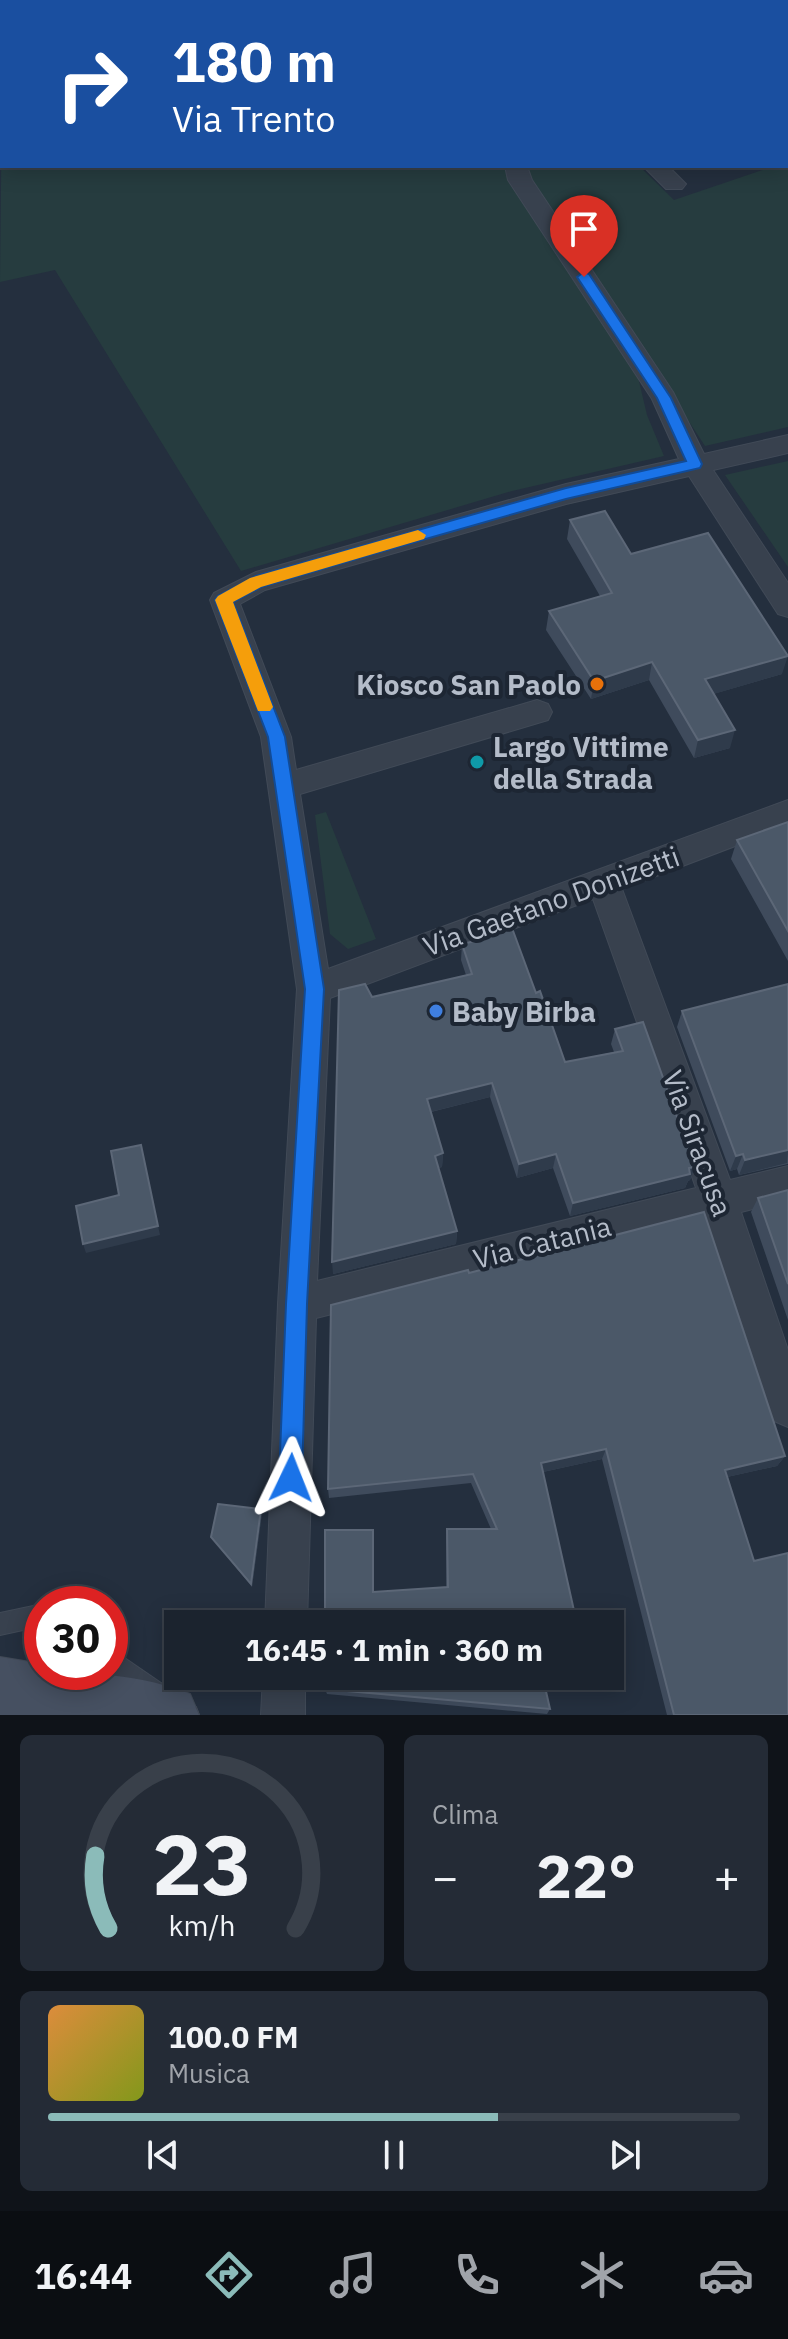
<!DOCTYPE html>
<html lang="it">
<head>
<meta charset="utf-8">
<style>
	:root { --surface:#1b232e; --page:#242b36; --text:#f1f3f6; --muted:#a0a4aa; --line:#39404a; --accent:#8bbbb9 }
	body { margin:0; font-family:"IBM Plex Sans",sans-serif; background:var(--page); color:var(--text); height:100vh; display:flex; flex-direction:column; font-size:30px; white-space:nowrap }
	* { box-sizing:border-box; margin:0 }
	p { font-size:26px; color:var(--muted) }
	.icon { flex:none; width:44px; height:44px; fill:none; stroke:currentColor; stroke-width:2; stroke-linecap:round; stroke-linejoin:round }
	.map { position:relative; height:1715px; overflow:hidden }
	.panel { display:flex; flex-direction:column; gap:20px; padding:20px; background:#0f1319; flex:1 }
	.panel>* { flex:none }
	.guide { position:absolute; left:0px; top:0px; width:788px; height:168px; box-shadow:0 4px 20px #0003,0 0 0 2px var(--line); background:#1a4fa0; color:#fff; overflow:hidden }
	.speed { position:absolute; left:24px; top:1586px; display:flex; gap:16px; font-size:40px; font-weight:700; text-align:center }
	.speed>* { display:grid; place-content:center; width:104px; height:104px; border-radius:50%; background:var(--surface); box-shadow:0 4px 20px #0003,0 0 0 2px var(--line); line-height:1 }
	.speed .limit { border:12px solid #d22; background:#fff; color:#111 }
	.pin { position:absolute; display:grid; place-items:center; width:68px; height:68px; color:#fff; margin:-82px -34px; border-radius:50% 50% 50% 0; rotate:-45deg; box-shadow:0 0 8px #0007 }
	.pin .icon { rotate:45deg }
	.me { position:absolute; width:88px; margin:-44px; rotate:2deg; stroke-linejoin:round; filter:drop-shadow(0 0 6px #0008) }
	.turn { display:flex; align-items:center; gap:28px; height:168px; padding:0 40px; font-size:36px }
	.turn .icon { width:104px; height:104px; stroke-width:2.5 }
	.turn b { display:block; font-size:56px; line-height:68px }
	.big { font-size:60px; font-weight:700; line-height:1.1 }
	.panel .tile { flex:1; display:flex; flex-direction:column; justify-content:center; gap:12px; min-width:0; padding:0 28px; border-radius:12px; background:var(--page) }
	.panel .dial { align-items:center; gap:0 }
	.dial svg { height:208px; overflow:visible; fill:none; stroke:var(--line); stroke-width:7; stroke-linecap:round; text-anchor:middle }
	.dial text { fill:var(--text); stroke:none }
	.song { display:flex; align-items:center; gap:24px }
	.cover { width:96px; height:96px; border-radius:12px; background:linear-gradient(135deg,hsl(30 70% 55%),hsl(70 70% 35%)) }
	.played { height:8px; border-radius:4px; background:linear-gradient(90deg,var(--accent) 65%,var(--line) 65%) }
	.keys { display:flex; justify-content:space-around; direction:ltr }
	.heat { display:flex; justify-content:space-between; align-items:center; font-size:44px; direction:ltr }
	.panel .tiles { flex:1; display:grid; gap:20px; grid-template-columns:1fr 1fr }
	.tile:last-child { grid-column:span 2 }
	.trip { position:absolute; left:164px; top:1610px; width:460px; height:80px; border-radius:0px; background:var(--surface); box-shadow:0 4px 20px #0003,0 0 0 2px var(--line); font-weight:700; line-height:80px; text-align:center }
	.tabs { display:flex; height:128px; justify-content:space-around; align-items:center; background:#0b0e12; color:var(--muted) }
	.tabs .icon { width:56px; height:56px }
	.tabs .active { color:var(--accent) }
	.tabs b { font-size:36px; color:var(--text) }
	.map>svg:first-child { display:block }
</style>
</head>
<body>
<div class="map">
<svg width="788" height="1715" viewBox="0 0 788 1715">
	<rect width="100%" height="100%" fill="#242f3e"/>
	<path fill="#263c3f" d="M2,92V166H506L637,373L647,415L664,456L512,491L241,571L55,270L0,282Z
		M788,161V427L705,446L530,179L526,166H639L674,200L774,166H786Z
		M788,461V567L725,475Z
		M326,812L376,939L348,949L330,934L315,815Z"/>
	<g fill="none" stroke-linecap="round" stroke-linejoin="round">
		<g stroke="#414a57" stroke-width="2">
			<path id="lane" d="M38,1605L42,1607V1629L37,1627L0,1635V1613Z
				M110,1648L196,1707L199,1715H170L110,1672Z"/>
		</g>
		<g stroke="#414a57" stroke-width="2">
			<path id="street" d="M466,0H487L488,2H467Z
				M505,166H527L532,180L673,392L704,454L788,435V453L713,470L788,583V617L778,614L689,476L566,504L265,590L240,604L291,737L296,770L537,700L548,704L552,712L548,720L300,794L328,969L788,800V826L622,889L730,1180L788,1166V1200L741,1212L788,1350V1427L774,1421L768,1407L707,1220L316,1318L307,1624H265L278,1304L297,989L261,737L210,600L214,593L256,572L566,484L679,459L652,399L508,180ZM593,899L696,1188L317,1281L330,998Z
				M643,166H668L686,184L682,189H666Z
				M263,1676H305V1715H261Z"/>
		</g>
		<g stroke="#414a57" stroke-width="2">
			<path id="secondary" d="M0,1657L42,1664V1672C91,1672 144,1675 190,1694L199,1715H0Z"/>
		</g>
		<use href="#lane" fill="#38414e" fill-rule="evenodd"/>
		<use href="#street" fill="#38414e" fill-rule="evenodd"/>
		<use href="#secondary" fill="#465061" fill-rule="evenodd"/>
	</g>
	<path fill="#3f4b5c" d="M570,520L631,554L782,674L713,694L730,748L694,758L649,680L591,699L546,630L549,611L600,596L567,539Z
		M788,822V961L731,859L737,840Z
		M482,935L536,993L565,1062L614,1052L611,1044L615,1029L695,1167L690,1180L688,1181L685,1188L570,1216L553,1168L517,1178L490,1097L431,1112L443,1153L442,1167L438,1168L457,1231L456,1244L333,1274L372,997L466,975L461,960L462,944L481,940Z
		M788,984V1164L739,1175L737,1169L730,1171L677,1027L682,1011Z
		M788,1190V1320L751,1212L758,1198Z
		M469,1273L785,1456L777,1466L727,1477L788,1715H667L602,1459L543,1472L577,1624L374,1592L446,1587V1538L447,1529H491L471,1483L329,1498L328,1489Z
		M261,1509L262,1513L252,1587L211,1537Z
		M588,1676L585,1681L546,1691L550,1709L547,1714L327,1694L325,1689Z"/>
	<path fill="#2f3b4b" d="M788,656L782,674L700,698L705,679Z
		M652,662L649,680L591,699L594,681Z
		M735,730L730,748L694,758L698,740Z
		M492,1083L490,1097L426,1113L427,1099Z
		M141,1145L160,1235L86,1253L83,1244L158,1226Z
		M788,1150L787,1163L739,1175L745,1160Z
		M443,1153L442,1167L434,1169L435,1156Z
		M556,1154L553,1168L517,1178L519,1164Z
		M743,1154L737,1169L730,1171L736,1156Z
		M695,1167L690,1180L688,1181L685,1188L570,1216L573,1203Z
		M457,1231L456,1244L333,1274L332,1262Z
		M606,1449L602,1459L538,1473L541,1463Z
		M785,1456L777,1466L718,1479L725,1470Z
		M261,1509L262,1513L252,1587L251,1584Z
		M120,1614L122,1616L110,1638V1631Z
		M588,1676L585,1681L542,1693L545,1687Z"/>
	<path fill="#4b5868" stroke="#5c6777" stroke-width="2" d="M605,511L631,554L708,533L788,656L705,679L735,730L698,740L652,662L594,681L549,611L612,593L570,520Z
		M788,822V931L737,840Z
		M512,928L536,993L540,991L565,1062L623,1051L615,1029L643,1022L695,1167L689,1168L690,1174L573,1203L556,1154L519,1164L492,1083L427,1099L443,1153L435,1156L457,1231L332,1262L339,990L365,984L372,997L472,974L462,944L484,939L482,935Z
		M788,984V1150L745,1160L743,1154L736,1156L682,1011Z
		M141,1145L158,1226L83,1244L76,1206L119,1195L111,1151Z
		M788,1190V1284L758,1198Z
		M704,1212L785,1456L725,1470L754,1561L788,1553V1715H674L606,1449L541,1463L577,1624H325V1530H373V1592L448,1587L447,1529H497L473,1474L328,1489L331,1305L468,1270L469,1273Z
		M218,1504L261,1509L251,1584L211,1537Z
		M91,1595L105,1604H85Z
		M110,1607L120,1614L110,1631Z
		M325,1676H586L545,1687L550,1709L325,1689Z"/>
	<path fill="#1a73e8" stroke="#114b97" stroke-width="2" d="M584,272L589,274L671,398L702,464L700,468L566,499L380,552L261,587L233,602L285,737L324,989L307,1304L302,1478L299,1486L291,1490L283,1486L279,1478L286,1304L305,989L268,737L215,600L218,596L256,576L566,488L686,461L657,398L577,277Z"/>
	<path fill="#f59e0b" d="M418,530L426,535L424,539L261,587L233,602L273,707L270,711H258L215,600L218,596L250,578Z"/>
	<circle fill="#e8710a" stroke="#1d2633" stroke-width="3" cx="597" cy="684" r="8"/>
	<circle fill="#0f9aa8" stroke="#1d2633" stroke-width="3" cx="477" cy="762" r="8"/>
	<circle fill="#3f7fe0" stroke="#1d2633" stroke-width="3" cx="436" cy="1011" r="8"/>
	<g text-anchor="middle" dominant-baseline="central" stroke-width="8" stroke-linejoin="round" paint-order="stroke">
		<g font-size="28" font-weight="bold" fill="#b4bcc9" stroke="#1d2633" text-anchor="start">
			<text x="581" y="684" text-anchor="end">Kiosco San Paolo</text>
			<text x="493" y="746">Largo Vittime<tspan x="493" dy="32">della Strada</tspan></text>
			<text x="452" y="1011">Baby Birba</text>
		</g>
		<g font-size="28" fill="#b4bcc9" stroke="#1d2633">
			<text transform="translate(551 901) rotate(-20)">Via Gaetano Donizetti</text>
			<text transform="translate(698 1143) rotate(70)">Via Siracusa</text>
			<text transform="translate(542 1242) rotate(-14)">Via Catania</text>
		</g>
	</g>
</svg>
<div class="speed"><div class="limit">30</div></div>
<div class="pin" style="left:584px;top:277px;background:#d93025"><svg class="icon" aria-label="arrive" viewBox="0 0 24 24"><path d="M6 21V4h12l-3 4 3 4H6"/></svg></div>
<svg class="me" style="left:291px;top:1478px" viewBox="-20 -20 40 40"><path d="M0-17L14 15 0 8-14 15z" fill="#1a73e8" stroke="#fff" stroke-width="4"/></svg>
<div class="trip">16:45 · 1 min · 360 m</div>
<div class="guide">
<div class="turn"><svg class="icon" aria-label="right" viewBox="0 0 24 24"><path d="M7 20v-9h11M14 6l5 5-5 5"/></svg><div><b>180 m</b>Via Trento</div></div>
</div>
</div>
<section class="panel">
<div class="tiles">
<div class="tile dial"><svg viewBox="0 0 100 80">
<path d="M14 69A42 42 0 1 1 86 69"/>
<path d="M14 69A42 42 0 0 1 9 41" stroke="#8bbbb9"/>
<text x="50" y="56" font-size="32" font-weight="700">23</text>
<text x="50" y="72" font-size="11">km/h</text>
</svg></div>
<div class="tile"><p>Clima</p>
<div class="heat"><a>−</a><b class="big">22°</b><a>+</a></div>
</div>
<div class="tile">
<div class="song"><i class="cover"></i><div><b>100.0 FM</b><p>Musica</p></div></div>
<div class="played"></div>
<div class="keys"><svg class="icon" aria-label="previous" viewBox="0 0 24 24"><path d="M18 5L8 12l10 7zM5 5v14"/></svg><svg class="icon" aria-label="pause" viewBox="0 0 24 24"><path d="M8 5v14M16 5v14"/></svg><svg class="icon" aria-label="next" viewBox="0 0 24 24"><path d="M6 5l10 7-10 7zM19 5v14"/></svg></div>
</div>
</div>
</section>
<nav class="tabs">
<b>16:44</b>
<svg class="icon active" aria-label="directions" viewBox="0 0 24 24"><path d="M12 3l9 9-9 9-9-9zM9 14v-3h6M13 9l2 2-2 2"/></svg>
<svg class="icon" aria-label="music" viewBox="0 0 24 24"><path d="M9 18V5l10-2v13"/><circle cx="6" cy="18" r="3"/><circle cx="16" cy="16" r="3"/></svg>
<svg class="icon" aria-label="phone" viewBox="0 0 24 24"><path d="M5 4h4l2 5-3 2q2 4 5 5l2-3 5 2v4C11 20 4 13 5 4z"/></svg>
<svg class="icon" aria-label="climate" viewBox="0 0 24 24"><path d="M12 3v18M4 7l16 10M4 17L20 7"/></svg>
<svg class="icon" aria-label="car" viewBox="0 0 24 24"><path d="M5 17H2v-5l4-1 3-4h7l3 4 3 1v5h-3M9 17h6M6 11h13"/><circle cx="7" cy="17" r="2"/><circle cx="17" cy="17" r="2"/></svg>
</nav>
</body>
</html>
